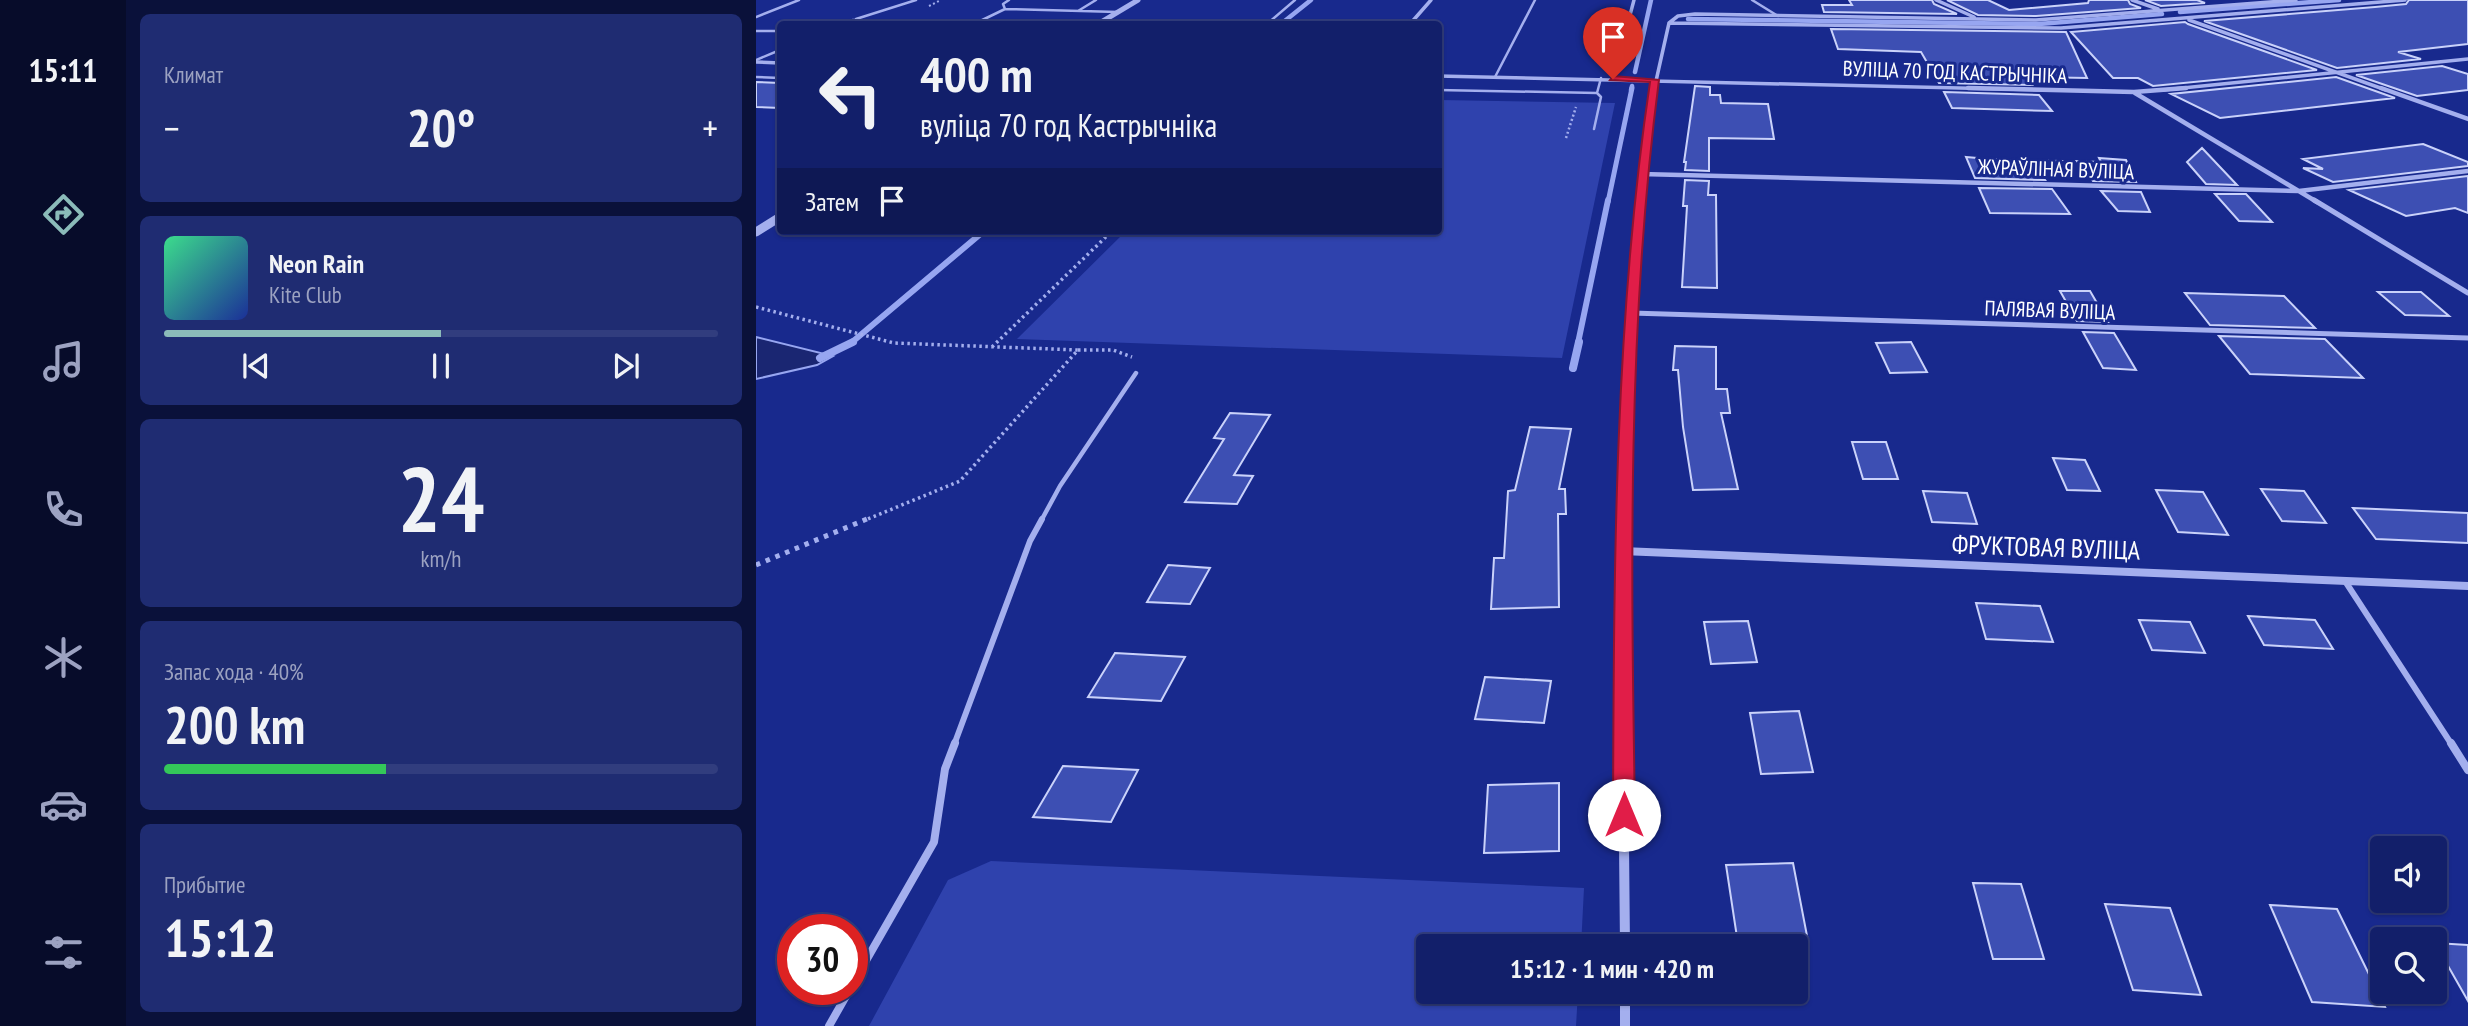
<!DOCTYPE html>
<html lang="ru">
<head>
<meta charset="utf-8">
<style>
	:root { --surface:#121f6a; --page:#1f2c72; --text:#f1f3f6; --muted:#9ca2c1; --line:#313d7e; --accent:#8bbbb9 }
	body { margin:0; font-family:"PT Sans Narrow",sans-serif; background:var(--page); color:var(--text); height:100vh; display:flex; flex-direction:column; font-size:26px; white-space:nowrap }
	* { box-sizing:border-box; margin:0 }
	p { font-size:23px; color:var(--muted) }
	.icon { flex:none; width:38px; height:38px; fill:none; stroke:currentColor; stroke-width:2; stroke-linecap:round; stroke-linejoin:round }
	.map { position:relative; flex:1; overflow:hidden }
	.side { display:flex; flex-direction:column; gap:14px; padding:14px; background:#0a113a; width:630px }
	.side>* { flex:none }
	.hud { position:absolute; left:21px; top:21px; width:665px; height:214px; border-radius:7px; box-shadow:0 2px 5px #0004,0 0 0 2px var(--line); background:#121f6a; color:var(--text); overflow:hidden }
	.tools { position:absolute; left:1614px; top:836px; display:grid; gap:14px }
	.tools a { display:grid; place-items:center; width:77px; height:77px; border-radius:7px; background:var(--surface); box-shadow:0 2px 5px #0004,0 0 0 2px var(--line); font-size:35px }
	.speed { position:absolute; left:21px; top:914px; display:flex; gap:14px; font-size:35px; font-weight:700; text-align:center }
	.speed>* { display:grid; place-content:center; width:91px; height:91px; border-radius:50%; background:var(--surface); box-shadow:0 2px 5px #0004,0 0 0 2px var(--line); line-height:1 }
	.speed .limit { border:10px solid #d22; background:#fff; color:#111 }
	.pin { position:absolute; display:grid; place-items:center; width:60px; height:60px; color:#fff; margin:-72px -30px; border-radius:50% 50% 50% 0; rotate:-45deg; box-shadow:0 0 7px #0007 }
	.pin .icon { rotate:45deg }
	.me { position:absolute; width:77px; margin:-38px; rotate:0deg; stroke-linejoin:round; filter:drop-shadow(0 0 5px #0008) }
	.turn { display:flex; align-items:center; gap:24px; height:147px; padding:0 28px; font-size:32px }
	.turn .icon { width:91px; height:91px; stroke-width:2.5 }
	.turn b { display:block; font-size:49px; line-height:60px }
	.then { display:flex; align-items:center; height:66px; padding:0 28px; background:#0003; gap:14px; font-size:26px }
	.big { font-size:52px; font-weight:800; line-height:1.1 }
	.side .widget { flex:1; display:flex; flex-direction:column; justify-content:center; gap:10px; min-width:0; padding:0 24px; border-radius:10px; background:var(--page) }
	.side .dial { align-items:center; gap:0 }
	.dial b { font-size:91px; line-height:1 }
	.song { display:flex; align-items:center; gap:21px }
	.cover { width:84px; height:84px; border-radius:10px; background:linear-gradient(135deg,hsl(150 70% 55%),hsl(230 70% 35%)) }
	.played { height:7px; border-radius:4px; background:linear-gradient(90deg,var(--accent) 50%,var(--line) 50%) }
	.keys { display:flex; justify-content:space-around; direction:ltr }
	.heat { display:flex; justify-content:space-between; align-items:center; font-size:38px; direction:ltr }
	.charge { height:10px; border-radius:5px; background:linear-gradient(90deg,#34c759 40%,var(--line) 0) }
	.trip { position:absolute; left:660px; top:934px; width:392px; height:70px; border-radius:7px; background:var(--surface); box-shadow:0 2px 5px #0004,0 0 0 2px var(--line); font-weight:800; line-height:70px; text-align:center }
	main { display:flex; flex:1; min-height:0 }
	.tab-bar { display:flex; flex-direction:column; width:126px; justify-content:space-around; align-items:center; background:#070c2a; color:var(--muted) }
	.tab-bar .icon { width:49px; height:49px }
	.tab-bar .selected { color:var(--accent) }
	.tab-bar b { font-size:32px; color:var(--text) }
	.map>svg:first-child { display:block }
</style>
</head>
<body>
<main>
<nav class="tab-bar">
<b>15:11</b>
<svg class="icon selected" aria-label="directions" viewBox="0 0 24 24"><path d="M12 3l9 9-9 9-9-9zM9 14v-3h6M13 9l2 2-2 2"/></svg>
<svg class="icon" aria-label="music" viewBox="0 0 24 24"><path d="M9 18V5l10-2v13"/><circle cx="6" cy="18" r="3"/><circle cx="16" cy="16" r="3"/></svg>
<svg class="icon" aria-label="phone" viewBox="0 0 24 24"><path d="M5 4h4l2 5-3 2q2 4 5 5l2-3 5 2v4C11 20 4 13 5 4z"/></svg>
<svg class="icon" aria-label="climate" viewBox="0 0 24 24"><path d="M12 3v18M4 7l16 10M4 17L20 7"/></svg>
<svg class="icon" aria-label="car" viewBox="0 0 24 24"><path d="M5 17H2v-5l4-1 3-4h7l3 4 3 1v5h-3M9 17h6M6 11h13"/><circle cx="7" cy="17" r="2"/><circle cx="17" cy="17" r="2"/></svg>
<svg class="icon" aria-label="filters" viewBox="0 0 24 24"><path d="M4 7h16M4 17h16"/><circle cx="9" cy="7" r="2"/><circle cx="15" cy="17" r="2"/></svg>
</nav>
<section class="side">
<div class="widget"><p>Климат</p>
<div class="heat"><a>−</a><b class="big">20°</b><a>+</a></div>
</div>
<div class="widget">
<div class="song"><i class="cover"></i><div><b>Neon Rain</b><p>Kite Club</p></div></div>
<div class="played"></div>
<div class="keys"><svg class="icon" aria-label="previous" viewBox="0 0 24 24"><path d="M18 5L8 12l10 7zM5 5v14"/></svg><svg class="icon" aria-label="pause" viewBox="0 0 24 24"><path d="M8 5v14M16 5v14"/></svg><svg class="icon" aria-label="next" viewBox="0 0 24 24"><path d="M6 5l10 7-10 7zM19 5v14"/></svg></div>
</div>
<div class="widget dial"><b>24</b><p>km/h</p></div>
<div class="widget"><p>Запас хода · 40%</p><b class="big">200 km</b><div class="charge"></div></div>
<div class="widget"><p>Прибытие</p><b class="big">15:12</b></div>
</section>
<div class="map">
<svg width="1712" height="1026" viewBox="0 0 1712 1026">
	<rect width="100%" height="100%" fill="#18298d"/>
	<path fill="#2f42ad" d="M683,100L859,103L806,358L261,339L370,231H682Z
		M235,861L828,888L825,947H672V992H822L820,1026H113L192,880Z"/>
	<path fill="#1a2672" stroke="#97a6f1" stroke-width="2" d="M0,337L77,356L61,365L0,379Z"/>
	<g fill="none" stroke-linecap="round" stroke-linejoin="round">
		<path stroke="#97a6f1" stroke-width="4.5" d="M1424,12L1583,0
			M932,19L1283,24L1406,14
			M525,24L555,0
			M879,72L895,0
			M875,90L876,86"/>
		<path stroke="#97a6f1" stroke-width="5" d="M852,202L876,88"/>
		<path stroke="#97a6f1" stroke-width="6" d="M95,343L228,231
			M822,343L852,200"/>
		<path stroke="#97a6f1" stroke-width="8" d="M64,358L97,342
			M817,368L823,342"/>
	</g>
	<path fill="#3d4fb3" stroke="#cad2fa" stroke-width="2" d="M1093,0H1176L1178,4L1201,14L1068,12L1066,5H1096Z
		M1191,0H1232L1253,10L1332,3L1333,0H1372L1374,4L1385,8L1280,16L1222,15Z
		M1389,0H1441L1449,3L1405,6Z
		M1653,0H1712V44L1642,52L1665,59L1581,68L1448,21L1619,7L1650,4Z
		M1429,22L1432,24L1561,70L1397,86L1382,78H1357L1315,32Z
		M1075,29L1310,32L1331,78L1270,77L1276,85L1183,83L1165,52L1082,49Z
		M1686,66L1712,74V90L1661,96L1600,75Z
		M1580,77L1639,98L1464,118L1415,94Z
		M0,82L24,83V108L0,107Z
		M939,86L954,87V95H964L965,103L1012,104L1018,139L953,138V171L929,170L930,162H928Z
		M1188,92L1283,95L1296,111L1196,108Z
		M1667,144L1712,162V166L1577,182L1547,168L1567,169L1547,159Z
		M1446,148L1481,185L1450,184L1431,162Z
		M1210,157L1245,160L1305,161L1286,176L1289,180L1219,178Z
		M1343,158L1370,160L1380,182L1337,181L1321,161L1345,162Z
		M1712,176V213L1699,208L1650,216L1593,190Z
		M929,180L953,181L952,195H960L961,288L926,287L931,206H927Z
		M1223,188L1296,189L1314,214L1234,213Z
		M1345,191L1385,192L1394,212L1362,211Z
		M1459,194H1490L1516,222L1483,221Z
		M1304,291H1334L1352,322L1321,321Z
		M1622,292H1665L1693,316L1649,315Z
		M1429,293L1528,296L1559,328L1454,325Z
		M1327,332L1358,333L1380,370L1347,368Z
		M1463,336L1569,339L1607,378L1494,374Z
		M1155,342L1171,372L1134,373L1120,343Z
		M919,346L960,347V389H971L974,413H965L982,489L937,490L927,427L922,370H917Z
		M474,413L514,415L478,475L497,476L481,504L429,502L468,439L458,438Z
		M774,427L815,429L803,489H809L810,514H802L803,607L735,609L738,558H748L752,491L759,490Z
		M1096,442H1130L1142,479H1107Z
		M1297,458L1329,460L1344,491L1311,490Z
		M1505,489L1548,491L1570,523L1526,521Z
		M1400,490L1447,492L1472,535L1422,532Z
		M1167,491L1211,493L1221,524L1176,522Z
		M1597,508L1712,513V543L1620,539Z
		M412,565L454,568L434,604L391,602Z
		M1220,603L1284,606L1297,642L1230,639Z
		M1492,616L1559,620L1577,649L1508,645Z
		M1383,620L1434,622L1449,653L1396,650Z
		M992,621L1001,662L955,664L948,622Z
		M359,653L429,657L405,701L332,697Z
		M729,677L795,681L788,723L719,719Z
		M1043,711L1057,772L1005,774L994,713Z
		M307,766L382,770L355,822L277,817Z
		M803,783V851L728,853L732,785Z
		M1037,863L1052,941L982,944L970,865Z
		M1217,883L1265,884L1288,959H1237Z
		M1349,904L1414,908L1445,995L1377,990Z
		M1514,905L1581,909L1629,1007L1556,1002Z
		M1679,943L1712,945V1001Z"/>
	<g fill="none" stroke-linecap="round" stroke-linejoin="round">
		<path stroke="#a4afee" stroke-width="2" stroke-dasharray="2 2.5" stroke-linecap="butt" d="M173,6L185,0"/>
		<path stroke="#a4afee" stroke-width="2.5" stroke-dasharray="2 2.5" stroke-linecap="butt" d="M810,138L820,107"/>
		<path stroke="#a4afee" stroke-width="3.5" stroke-dasharray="2.5 3.5" stroke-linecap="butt" d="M0,307L138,343L322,350L204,481L107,521
			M236,347L356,231
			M322,350H357L376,357"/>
		<path stroke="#a4afee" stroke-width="5" stroke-dasharray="4.5 6" stroke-linecap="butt" d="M0,565L111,519"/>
		<path stroke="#a4afee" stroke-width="2.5" d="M996,0L1022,16
			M249,9L247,4L253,0
			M322,11L340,0
			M0,17L43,0
			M100,19L160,0
			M87,24L97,20L191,24
			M218,24L249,9L362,12
			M511,24L539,0
			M0,31H24
			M0,60L24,50
			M0,77L24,78
			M739,77L779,0
			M682,90L841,93L845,78
			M838,129L845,97L841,93"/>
		<path stroke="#a4afee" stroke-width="4.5" d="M285,521L304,486L380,373"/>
		<path stroke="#a4afee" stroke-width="6" d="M1589,581L1696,745
			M198,745L274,541L286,519"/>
		<path stroke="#a4afee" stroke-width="8" d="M1695,743L1712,770
			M96,985L178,842L189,769L199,743
			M73,1026L94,989"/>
		<path stroke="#a4afee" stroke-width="3.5" d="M1180,0L1218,17
			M1376,0L1402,9
			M1433,20L1630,90
			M913,23L1305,28L1649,0
			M913,23L922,16L939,14L1280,20L1540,0
			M654,24L675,0
			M0,62L24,63
			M682,76L1289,90
			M857,79L878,0
			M898,90L913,23
			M1407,90L1712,59"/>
		<path stroke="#a4afee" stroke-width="4.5" d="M1212,88L1378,92L1430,88
			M1625,88L1712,119
			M1379,93L1561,202
			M885,174L1543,191L1712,171
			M883,202L898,88"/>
		<path stroke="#a4afee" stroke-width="5" d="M1558,200L1712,293
			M875,313L1712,338
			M874,343L883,200"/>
		<path stroke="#a4afee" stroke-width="6" d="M867,521L874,342"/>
		<path stroke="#a4afee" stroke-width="8" d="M867,519V745
			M866,551L1712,586"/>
		<path stroke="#a4afee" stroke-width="10" d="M867,743L869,947
			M869,992V1026"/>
		<path stroke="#a4afee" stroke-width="5" d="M342,24L382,0"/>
		<path stroke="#a4afee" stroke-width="9" d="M0,232L24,217"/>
	</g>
	<path fill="#e11d48" stroke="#92132f" stroke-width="2" d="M857,76L903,80C871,323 875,569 879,815L875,821L868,824L860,821L857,815C858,570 858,324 894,82L854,80Z"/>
	<g text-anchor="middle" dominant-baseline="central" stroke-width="6" stroke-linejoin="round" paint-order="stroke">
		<g font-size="21" fill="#fff" stroke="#18298d">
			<text transform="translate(1199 72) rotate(2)">ВУЛІЦА 70 ГОД КАСТРЫЧНІКА</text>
			<text transform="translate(1300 169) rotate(2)">ЖУРАЎЛІНАЯ ВУЛІЦА</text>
			<text transform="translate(1294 310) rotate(2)">ПАЛЯВАЯ ВУЛІЦА</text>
		</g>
		<g font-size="26" fill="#fff" stroke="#18298d">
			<text transform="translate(1290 547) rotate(2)">ФРУКТОВАЯ ВУЛІЦА</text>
		</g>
	</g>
</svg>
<div class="tools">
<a><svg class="icon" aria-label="sound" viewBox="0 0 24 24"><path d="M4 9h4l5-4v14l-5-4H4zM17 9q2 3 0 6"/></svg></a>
<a><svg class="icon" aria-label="search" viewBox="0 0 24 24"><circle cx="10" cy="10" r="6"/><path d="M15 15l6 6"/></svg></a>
</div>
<div class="speed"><div class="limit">30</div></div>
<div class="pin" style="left:857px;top:79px;background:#d93025"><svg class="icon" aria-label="arrive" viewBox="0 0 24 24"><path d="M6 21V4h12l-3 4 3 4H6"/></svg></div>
<svg class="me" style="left:868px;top:815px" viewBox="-20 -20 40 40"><circle r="19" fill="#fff"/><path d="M0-13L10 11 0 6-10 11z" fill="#e11d48"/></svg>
<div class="trip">15:12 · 1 мин · 420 m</div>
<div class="hud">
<div class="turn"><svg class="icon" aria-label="left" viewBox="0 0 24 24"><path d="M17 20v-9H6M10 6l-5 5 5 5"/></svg><div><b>400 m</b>вуліца 70 год Кастрычніка</div></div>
<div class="then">Затем<svg class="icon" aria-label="arrive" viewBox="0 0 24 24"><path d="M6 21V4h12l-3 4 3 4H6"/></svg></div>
</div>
</div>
</main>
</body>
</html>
